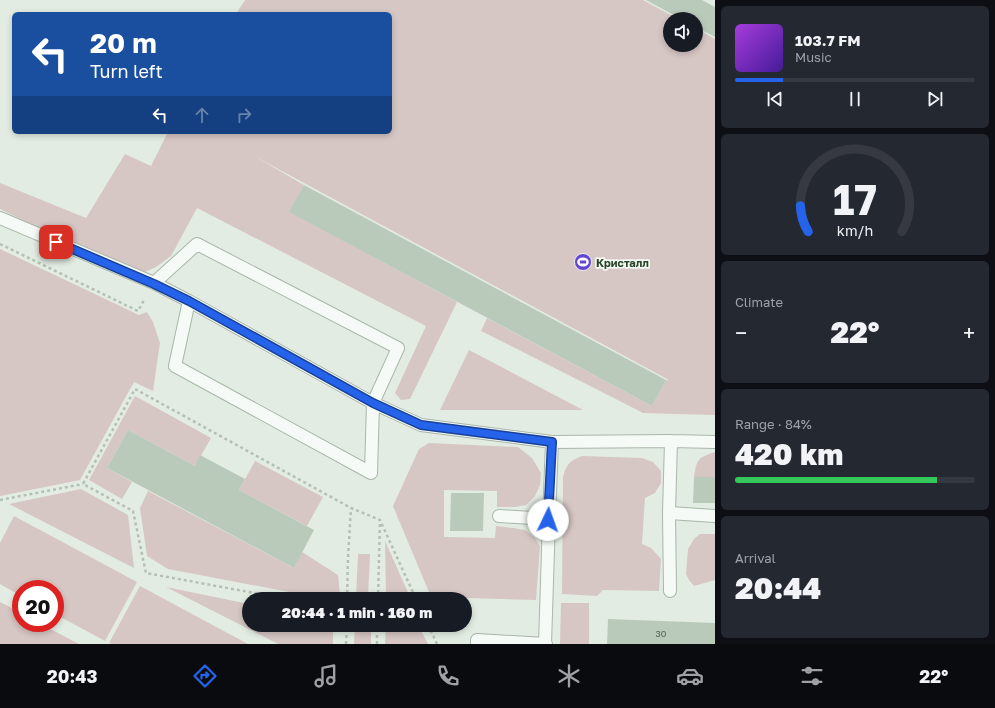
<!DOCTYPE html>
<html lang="en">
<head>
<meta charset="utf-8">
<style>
	:root { --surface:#171b24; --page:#242831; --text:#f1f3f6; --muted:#9ea1a6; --line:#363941; --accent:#2563eb }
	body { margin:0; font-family:"Golos Text",sans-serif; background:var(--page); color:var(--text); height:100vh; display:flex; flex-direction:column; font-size:15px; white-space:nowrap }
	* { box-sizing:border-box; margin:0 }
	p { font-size:13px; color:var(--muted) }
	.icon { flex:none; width:22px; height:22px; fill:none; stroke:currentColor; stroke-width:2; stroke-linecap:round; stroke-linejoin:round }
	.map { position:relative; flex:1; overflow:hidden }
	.sheet { display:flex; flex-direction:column; gap:6px; padding:6px; background:#0d0f14; width:280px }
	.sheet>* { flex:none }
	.hud { position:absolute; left:12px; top:12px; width:380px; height:122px; border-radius:6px; box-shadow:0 2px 6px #0003; background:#1a4fa0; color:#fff; overflow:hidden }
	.tools { position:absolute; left:663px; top:12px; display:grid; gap:8px }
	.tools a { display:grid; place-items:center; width:40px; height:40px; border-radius:50%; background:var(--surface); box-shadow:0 2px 6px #0003; font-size:20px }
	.speed { position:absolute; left:12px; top:580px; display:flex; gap:8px; font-size:20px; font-weight:700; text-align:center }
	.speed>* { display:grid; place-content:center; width:52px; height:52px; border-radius:50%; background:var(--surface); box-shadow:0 2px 6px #0003; line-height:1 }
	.speed .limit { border:6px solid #d22; background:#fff; color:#111 }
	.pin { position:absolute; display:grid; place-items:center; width:34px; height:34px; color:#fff; margin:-17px; border-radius:8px; box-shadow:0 2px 6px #0006 }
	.me { position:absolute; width:44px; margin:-22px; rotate:3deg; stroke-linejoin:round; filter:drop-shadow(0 0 3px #0008) }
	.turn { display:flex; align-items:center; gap:14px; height:84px; padding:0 12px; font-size:18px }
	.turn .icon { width:52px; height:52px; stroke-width:2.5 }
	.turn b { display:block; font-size:28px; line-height:34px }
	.lanes { display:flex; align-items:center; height:38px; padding:0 12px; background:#0003; justify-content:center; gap:20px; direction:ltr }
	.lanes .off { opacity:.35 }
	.big { font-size:30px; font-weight:800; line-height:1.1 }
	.sheet .widget { flex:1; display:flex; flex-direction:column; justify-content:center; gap:6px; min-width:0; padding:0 14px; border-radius:6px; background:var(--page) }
	.sheet .dial { align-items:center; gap:0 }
	.dial svg { height:104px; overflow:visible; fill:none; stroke:var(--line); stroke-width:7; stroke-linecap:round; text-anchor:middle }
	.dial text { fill:var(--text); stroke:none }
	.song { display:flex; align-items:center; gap:12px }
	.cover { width:48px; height:48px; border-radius:6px; background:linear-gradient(135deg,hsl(280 70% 55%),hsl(260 70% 35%)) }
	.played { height:4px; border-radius:2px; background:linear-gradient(90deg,var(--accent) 20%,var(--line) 20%) }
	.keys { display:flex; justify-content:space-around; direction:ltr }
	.heat { display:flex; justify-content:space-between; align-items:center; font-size:22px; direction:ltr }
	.charge { height:6px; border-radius:3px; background:linear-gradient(90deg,#34c759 84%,var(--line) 0) }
	.trip { position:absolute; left:242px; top:592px; width:230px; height:40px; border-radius:20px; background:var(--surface); box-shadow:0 2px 6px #0003; font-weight:800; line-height:40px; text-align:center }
	.tabs { display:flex; height:64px; justify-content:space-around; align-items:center; background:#090b0e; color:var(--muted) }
	.tabs .icon { width:28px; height:28px }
	.tabs .on { color:var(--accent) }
	.tabs b { font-size:18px; color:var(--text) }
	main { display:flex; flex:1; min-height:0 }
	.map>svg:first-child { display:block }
</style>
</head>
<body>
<main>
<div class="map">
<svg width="715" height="644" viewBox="0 0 715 644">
	<rect width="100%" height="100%" fill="#e3ece3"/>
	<path fill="#d6c6c4" d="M245,0H643L678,19H670V45H696V28L715,39V415L643,413L602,392L481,331L487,318L652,406L666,380H669L254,156L304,185L290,212L457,302L410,399L401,400L395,393L426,326L197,208L171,256L156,267L143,273L127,271L0,209V183L86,218L125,154L151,166L168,132H390V14H236Z
		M0,249L139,315L147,312L153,322L160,343L153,391L134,382L80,480L0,496Z
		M469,350L583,410H440Z
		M135,396L211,438L195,466L128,430L107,468L132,482L122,499L89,480Z
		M429,443L518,447L532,458L541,473L540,485L535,496L526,505L515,507H497V491L444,490V537L495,538L496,526L513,528L525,530L534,537L540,546L536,600L431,597L393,506L419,449Z
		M715,452V477H694C697,458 698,458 715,452Z
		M582,456L642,458L653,462L661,471V483L655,493L645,498L642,544L651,548L661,559L659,591L603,590L597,596L562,594L563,478C566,465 569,461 582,456Z
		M255,461L323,497L307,526L239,490Z
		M81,489L128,515L134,568L9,504Z
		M148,491L294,568L302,552L338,575L340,594L337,598L326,599L168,569L147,556L140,508Z
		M14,516L137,582L105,641L55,614V589H21V596L0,584V543Z
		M700,534H715V580L694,586L689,580L686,574L688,549L694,539Z
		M385,541L411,599H386Z
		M358,554H370L368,598H356Z
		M140,586L248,644H112L109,643Z
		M166,587L249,604V625H333V644H278Z
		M0,602L21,613V623H39L79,644H0Z
		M561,603H589V644H560Z
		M355,625H371V644H354Z
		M386,625H418L428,644H385Z"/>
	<path fill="#bacaba" d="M646,0H702L715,7V37L696,27V19H681Z
		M304,185L666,380L652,406L289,212Z
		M128,430L195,466L200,455L245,479L239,490L314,530L294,568L107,468Z
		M694,477H715V503H693Z
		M451,493H484L483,531H450Z
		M608,619L715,623V644H607Z"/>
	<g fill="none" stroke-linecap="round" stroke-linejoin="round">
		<g stroke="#a8b7a8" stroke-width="14">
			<path id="service" d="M0,218L154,283L189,301L373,403L421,425L552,442L671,441L715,442
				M154,283L197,244L398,348L373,403L371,473L175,366L189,301
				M671,441L669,513L715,516
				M669,513L670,591
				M499,516L549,519
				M477,644V640L546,644
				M545,644L549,519L552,442"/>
		</g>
		<path stroke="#b5c0b5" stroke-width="2.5" stroke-dasharray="3 3" stroke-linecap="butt" d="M0,244L138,311L144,300
			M0,500L83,484
			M287,599L146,573L133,511L83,484L135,389L351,508L380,520L416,599
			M347,599L348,558L351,508
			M378,599L380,521
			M428,625L437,644
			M346,644L347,625
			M377,644V625"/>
		<use href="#service" stroke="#f6faf6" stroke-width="12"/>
	</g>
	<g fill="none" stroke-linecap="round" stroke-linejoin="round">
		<g stroke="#184099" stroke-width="10">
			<path id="route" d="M56,242L154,284L189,301L373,403L421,425L552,442L548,520"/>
		</g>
		<use href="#route" stroke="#2563eb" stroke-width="7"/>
	</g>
	<defs>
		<g id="stadium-disc" transform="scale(0.9)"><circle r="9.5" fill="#6546d3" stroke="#f3f9f3"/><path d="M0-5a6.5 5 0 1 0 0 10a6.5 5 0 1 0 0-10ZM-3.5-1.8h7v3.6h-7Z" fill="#fff"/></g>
	</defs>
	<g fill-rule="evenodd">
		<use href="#stadium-disc" x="583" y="262"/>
	</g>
	<g text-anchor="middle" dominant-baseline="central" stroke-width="3.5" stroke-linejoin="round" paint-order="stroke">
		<g font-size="9" fill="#4e664e">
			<text x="661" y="633">30</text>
		</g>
		<g font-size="11" font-weight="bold" fill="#2a452a" stroke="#f3f9f3" text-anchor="start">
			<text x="596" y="262">Кристалл</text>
		</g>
	</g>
</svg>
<div class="tools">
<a><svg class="icon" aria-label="sound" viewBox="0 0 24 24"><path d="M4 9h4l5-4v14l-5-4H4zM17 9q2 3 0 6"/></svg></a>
</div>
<div class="speed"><div class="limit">20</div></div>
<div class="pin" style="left:56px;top:242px;background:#d93025"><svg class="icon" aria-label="arrive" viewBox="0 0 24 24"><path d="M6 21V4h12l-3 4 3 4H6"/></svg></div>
<svg class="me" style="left:548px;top:520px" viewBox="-20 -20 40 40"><circle r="19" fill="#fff"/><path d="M0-13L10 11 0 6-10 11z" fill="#2563eb"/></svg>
<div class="trip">20:44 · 1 min · 160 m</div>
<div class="hud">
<div class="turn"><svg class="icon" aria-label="left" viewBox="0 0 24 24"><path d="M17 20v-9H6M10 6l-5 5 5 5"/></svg><div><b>20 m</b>Turn left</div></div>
<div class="lanes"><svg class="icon" aria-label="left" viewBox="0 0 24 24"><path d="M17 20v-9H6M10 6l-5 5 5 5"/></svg><svg class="icon off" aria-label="ahead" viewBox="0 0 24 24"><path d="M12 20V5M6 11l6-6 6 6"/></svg><svg class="icon off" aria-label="right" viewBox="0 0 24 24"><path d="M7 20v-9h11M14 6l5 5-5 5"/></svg></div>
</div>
</div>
<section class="sheet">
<div class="widget">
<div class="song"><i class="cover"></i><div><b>103.7 FM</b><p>Music</p></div></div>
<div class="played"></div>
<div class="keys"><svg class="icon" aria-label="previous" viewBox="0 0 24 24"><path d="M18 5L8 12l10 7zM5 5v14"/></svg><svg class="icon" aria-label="pause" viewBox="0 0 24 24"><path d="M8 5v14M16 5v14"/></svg><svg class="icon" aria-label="next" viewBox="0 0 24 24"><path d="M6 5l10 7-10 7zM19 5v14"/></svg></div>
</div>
<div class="widget dial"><svg viewBox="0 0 100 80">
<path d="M14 69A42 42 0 1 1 86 69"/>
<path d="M14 69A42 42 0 0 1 8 49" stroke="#2563eb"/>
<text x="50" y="56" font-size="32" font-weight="700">17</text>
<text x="50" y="72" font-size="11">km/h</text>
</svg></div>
<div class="widget"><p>Climate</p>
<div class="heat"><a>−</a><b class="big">22°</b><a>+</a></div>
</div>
<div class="widget"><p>Range · 84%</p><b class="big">420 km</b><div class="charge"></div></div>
<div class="widget"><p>Arrival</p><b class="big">20:44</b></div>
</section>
</main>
<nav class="tabs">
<b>20:43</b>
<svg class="icon on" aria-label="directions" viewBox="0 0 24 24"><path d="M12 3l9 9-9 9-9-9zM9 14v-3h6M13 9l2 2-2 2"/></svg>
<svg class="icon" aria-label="music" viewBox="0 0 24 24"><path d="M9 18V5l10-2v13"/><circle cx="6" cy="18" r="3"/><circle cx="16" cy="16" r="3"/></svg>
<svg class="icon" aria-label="phone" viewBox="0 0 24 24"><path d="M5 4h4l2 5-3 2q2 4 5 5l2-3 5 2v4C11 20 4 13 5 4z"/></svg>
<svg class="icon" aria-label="climate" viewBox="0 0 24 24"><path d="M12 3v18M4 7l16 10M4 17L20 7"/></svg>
<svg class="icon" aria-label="car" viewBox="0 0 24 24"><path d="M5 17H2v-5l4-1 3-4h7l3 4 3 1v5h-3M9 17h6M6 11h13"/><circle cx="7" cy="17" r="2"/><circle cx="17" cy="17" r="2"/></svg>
<svg class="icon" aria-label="filters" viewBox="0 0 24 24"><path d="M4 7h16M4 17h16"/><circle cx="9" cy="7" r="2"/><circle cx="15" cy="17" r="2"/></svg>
<b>22°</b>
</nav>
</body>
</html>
